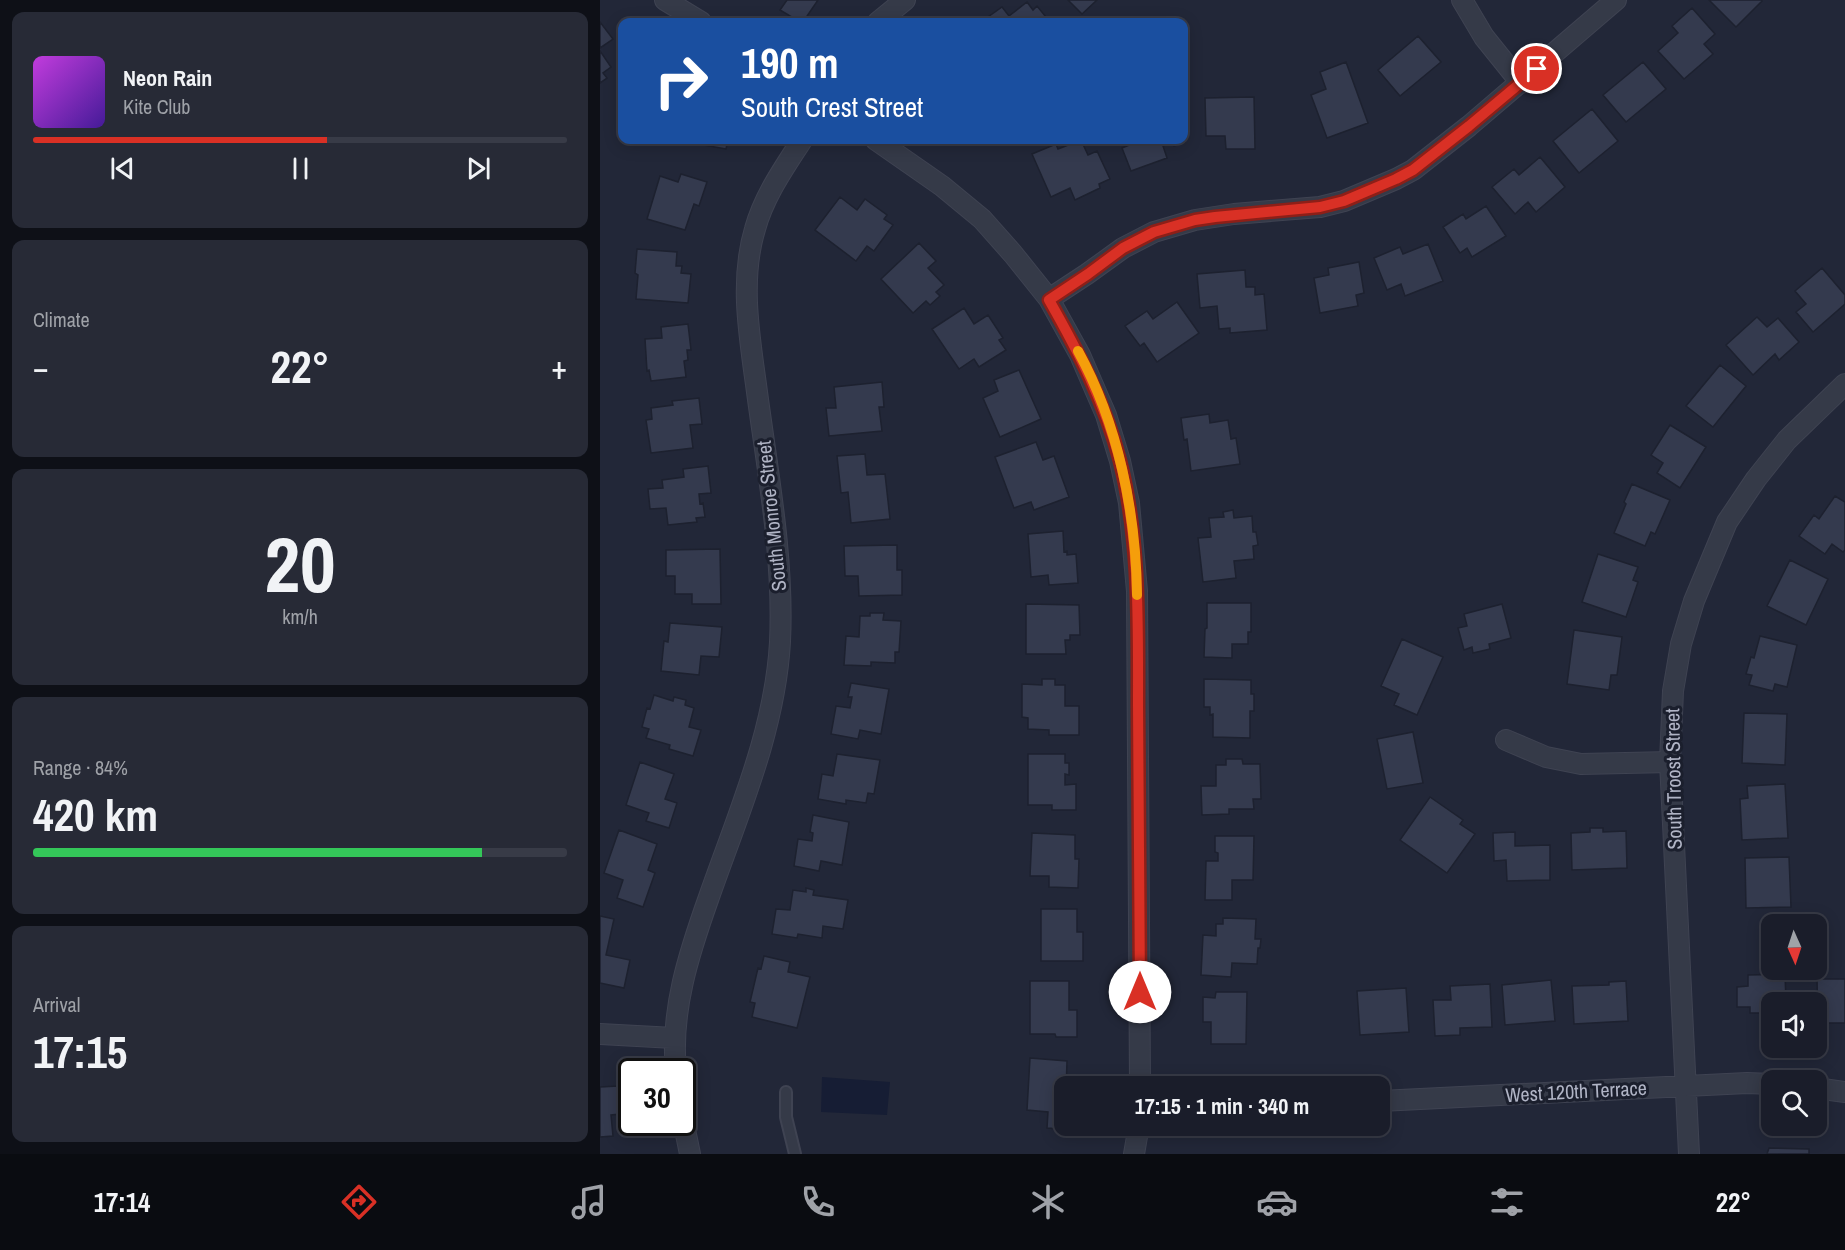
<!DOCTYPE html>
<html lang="en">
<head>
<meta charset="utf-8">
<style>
	:root { --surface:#1a1d2a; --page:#272a36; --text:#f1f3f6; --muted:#9fa2a8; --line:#383b47; --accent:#d93025 }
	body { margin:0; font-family:"Archivo Narrow",sans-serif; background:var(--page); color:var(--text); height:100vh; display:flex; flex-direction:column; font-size:22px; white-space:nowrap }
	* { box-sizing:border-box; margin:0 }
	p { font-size:20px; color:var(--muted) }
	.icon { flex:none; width:33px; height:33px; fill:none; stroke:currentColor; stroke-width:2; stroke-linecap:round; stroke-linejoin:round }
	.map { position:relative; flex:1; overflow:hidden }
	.panel { display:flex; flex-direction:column; gap:12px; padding:12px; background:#0e1017; width:600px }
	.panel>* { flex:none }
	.hud { position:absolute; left:18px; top:18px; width:570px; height:126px; border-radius:12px; box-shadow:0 3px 15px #0003,0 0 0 2px var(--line); background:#1a4fa0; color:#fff; overflow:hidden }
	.needle { width:39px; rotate:177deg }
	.buttons { position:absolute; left:1161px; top:914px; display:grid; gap:12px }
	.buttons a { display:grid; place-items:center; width:66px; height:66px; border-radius:12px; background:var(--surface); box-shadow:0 3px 15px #0003,0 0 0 2px var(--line); font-size:30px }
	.speed { position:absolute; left:18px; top:1058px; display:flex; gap:12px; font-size:30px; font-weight:700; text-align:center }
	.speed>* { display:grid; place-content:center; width:78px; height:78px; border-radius:50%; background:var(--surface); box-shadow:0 3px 15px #0003,0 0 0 2px var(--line); line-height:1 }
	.speed .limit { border:3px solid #111; border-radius:9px; background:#fff; color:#111 }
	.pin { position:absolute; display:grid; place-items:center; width:51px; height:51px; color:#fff; margin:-26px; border:3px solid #fff; border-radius:50%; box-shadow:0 2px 6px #0007 }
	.me { position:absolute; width:66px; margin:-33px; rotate:0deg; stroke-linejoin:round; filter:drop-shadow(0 0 4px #0008) }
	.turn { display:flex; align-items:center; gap:21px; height:126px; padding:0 24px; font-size:27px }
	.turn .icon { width:78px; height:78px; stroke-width:2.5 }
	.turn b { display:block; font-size:42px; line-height:51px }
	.big { font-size:45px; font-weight:800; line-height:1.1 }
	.panel .card { flex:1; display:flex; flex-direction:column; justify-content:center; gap:9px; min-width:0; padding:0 21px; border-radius:12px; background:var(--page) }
	.panel .dial { align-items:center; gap:0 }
	.dial b { font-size:78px; line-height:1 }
	.song { display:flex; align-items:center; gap:18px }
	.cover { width:72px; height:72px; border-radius:9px; background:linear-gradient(135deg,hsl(290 70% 55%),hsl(260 70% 35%)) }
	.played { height:6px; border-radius:3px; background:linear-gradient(90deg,var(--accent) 55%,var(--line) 55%) }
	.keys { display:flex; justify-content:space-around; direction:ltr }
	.heat { display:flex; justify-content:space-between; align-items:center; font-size:33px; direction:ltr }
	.charge { height:9px; border-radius:4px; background:linear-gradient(90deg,#34c759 84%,var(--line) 0) }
	.trip { position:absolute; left:454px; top:1076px; width:336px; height:60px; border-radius:12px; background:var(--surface); box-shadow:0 3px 15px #0003,0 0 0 2px var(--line); font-weight:800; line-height:60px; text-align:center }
	.dock { display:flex; height:96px; justify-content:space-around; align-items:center; background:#0a0c11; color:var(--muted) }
	.dock .icon { width:42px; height:42px }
	.dock .selected { color:var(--accent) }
	.dock b { font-size:27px; color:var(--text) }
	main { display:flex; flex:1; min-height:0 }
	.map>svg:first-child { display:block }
</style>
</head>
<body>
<main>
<section class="panel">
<div class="card">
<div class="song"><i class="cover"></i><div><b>Neon Rain</b><p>Kite Club</p></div></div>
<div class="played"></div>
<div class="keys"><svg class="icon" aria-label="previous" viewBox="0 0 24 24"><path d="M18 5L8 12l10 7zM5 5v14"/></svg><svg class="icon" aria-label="pause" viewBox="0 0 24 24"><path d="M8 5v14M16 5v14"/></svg><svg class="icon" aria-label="next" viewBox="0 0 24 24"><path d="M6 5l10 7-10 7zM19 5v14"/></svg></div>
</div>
<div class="card"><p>Climate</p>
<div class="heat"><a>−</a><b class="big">22°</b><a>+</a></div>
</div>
<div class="card dial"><b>20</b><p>km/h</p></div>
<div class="card"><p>Range · 84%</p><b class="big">420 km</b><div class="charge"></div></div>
<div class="card"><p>Arrival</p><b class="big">17:15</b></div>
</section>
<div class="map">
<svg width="1245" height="1154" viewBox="0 0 1245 1154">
	<rect width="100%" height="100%" fill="#222738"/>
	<path fill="#161d34" d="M222,1077L290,1082L287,1115L221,1112Z"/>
	<path fill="#343a4e" stroke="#1d212f" stroke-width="1.5" d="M187,0H218L203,22H200L180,10Z
		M468,0H497L482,14Z
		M1109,0H1161L1162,1L1136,27Z
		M427,2L433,10L437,6L446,17L443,19L445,22H381L402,7L409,16Z
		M1092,8L1115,34L1104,44L1113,54L1084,79L1058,51L1078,33L1072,26Z
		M0,22L13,39L0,48Z
		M818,36L841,62L800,96L778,70Z
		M0,51L11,67L3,73L7,78L0,83Z
		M746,62L768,123L727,138L711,95L726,89L720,72Z
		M1043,62L1066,89L1026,122L1003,95Z
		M654,97L655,149H626L625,136H606L605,98Z
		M992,109L1018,141L979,173L953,141Z
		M584,138L585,142L574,146L573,142L563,146L567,158L531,171L522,148L539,141V140H584Z
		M75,140H128L126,149Z
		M481,140L488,155L497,151L510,179L499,184L500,188L475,200L470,188L451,197L432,154L456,144L458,149Z
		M940,157L965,187L936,212L928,202L915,214L892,187L914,169L919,175Z
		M81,174L107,182L99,206L94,204L85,230L47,219L60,176L78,182Z
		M240,197L257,210L265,199L287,215L284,219L293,225L274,251L267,246L256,261L215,230Z
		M886,206L906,236L872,257L867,248L860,253L843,227L863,214L866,219Z
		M319,243L336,261L328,268L344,285L336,292L340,296L330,305L326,301L313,313L281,279Z
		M828,244L843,281L805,296L801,284L787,290L774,258L800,247L803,254Z
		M37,249L77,252L76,266H82L81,273L91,274L88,303L36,299L38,275L35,273Z
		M759,262L764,293L756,295L758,306L720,313L714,278L729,275L728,268Z
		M1222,268L1245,295V304L1213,332L1196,312L1206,304L1195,291Z
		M645,270L646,287H655V295L664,294L667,330L630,333V328L619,329L617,306L600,308L597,274Z
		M577,302L599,333L557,362L544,343L540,346L525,326L547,311L553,319Z
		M364,308L374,324L388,315L403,338L399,340L406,350L379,367L374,359L359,369L332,329Z
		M1157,317L1167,327L1178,318L1199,342L1179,360L1175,354L1153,375L1126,345Z
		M88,324L91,350H87L88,360L84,361L86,377L51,381L49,370L47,371L45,339L62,338L61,327Z
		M1120,365L1146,386L1113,427L1086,406Z
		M419,370L441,419L400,437L383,398L398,391L394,380Z
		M282,382L284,407H279L282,431L229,436L226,408H236L234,387Z
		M99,398L102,424L90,425L93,448L51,453L46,420L52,419L51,408L73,405L72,401Z
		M609,414L610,423L628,420L631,439L636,438L640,464L591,471L587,439L584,440L581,418Z
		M1070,425L1106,447L1080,488L1057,473L1063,463L1051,455Z
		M436,442L443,460L454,456L469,497L434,510L431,502L414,508L395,457Z
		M265,454L267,475L285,474L290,519L251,523L248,492L241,493L237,456Z
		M108,466L111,493L99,494L100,504L103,503L105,517L96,518L97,522L68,525L66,508L50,509L48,489L63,488L62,480L84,477L83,469Z
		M1032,484L1070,500L1055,534L1051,532L1045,546L1014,533L1026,504L1024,502Z
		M1235,496L1245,502V550L1243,552L1232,544L1225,554L1199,536L1214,515L1219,519Z
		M633,510L634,518L652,516L653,532H656L658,545L653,546L654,559L634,561L636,578L603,582L598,538L611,537L609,518L624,517L623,512Z
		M463,531L464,552L467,551V555L476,554L478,583L449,585L448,575L431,577L428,534Z
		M297,545V570H302V595L259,596L258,576H245L244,546Z
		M120,549L121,604H92V594H75V576H66V550Z
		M998,554L1038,567L1033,580L1038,582L1026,617L982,602Z
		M1190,560L1228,579L1206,625L1167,606Z
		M607,603H651V632H648V644H632V658L604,657L605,629L607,628Z
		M426,604L479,605L480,635H470V640H465L466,654H426Z
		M902,604L911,638L889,644L890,649L873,653L872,647L864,650L858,628L867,626L864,614Z
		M270,613H284L283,620L301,621L299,652H295V663L271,662V666L244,665L246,636L259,637L260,616H270Z
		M70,623L122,627L119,657L101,656L99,675L61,671L64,641L68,642Z
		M974,630L1022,637L1017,675H1011L1009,690L967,684Z
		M1160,636L1197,645L1187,687L1175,684L1173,691L1149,685L1152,675L1146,674L1151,657L1154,658Z
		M802,639L843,657L817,715L794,705L799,694L781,686Z
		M442,679H455V685H465V706H479V735H449V730L428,729V718L422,717V684L442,685Z
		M604,679L651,680V694H654V711H650V738L613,737V714L610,715V707H604Z
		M251,683L289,689L281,734L260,730L258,739L231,734L236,706L250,708L252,697H248Z
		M54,695L73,701L74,697L86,700L85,705L94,708L89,727L101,730L93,756L69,749L70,745L46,738L49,729L42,727L47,708L50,709Z
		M1144,713L1187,714L1185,765L1142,763Z
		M813,732L823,783L787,789L777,739Z
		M237,754L280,760L274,794L268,793L266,803L246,800V804L218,799L222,774L233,776Z
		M428,754H465V763H469V775L465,774V785L476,784V810H452V805H428Z
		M626,759H642L643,764H660L661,799H653L654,809H629V814L602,815L601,786H616V765H626Z
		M40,762L74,774L65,799L77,803L69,828L46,821L49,813L26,805Z
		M1185,784L1188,838L1142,840L1140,799L1148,798L1147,786Z
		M830,797L863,820L860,824L875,834L847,873L800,840Z
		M213,815L249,822L242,865L221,861L219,871L194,866L198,839L212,841L213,833L210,832Z
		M990,828H1003V832L1026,831L1027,868L972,870L971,833L990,832Z
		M19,830L57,844L48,870L55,873L43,907L17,898L23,880L4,873Z
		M915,832V846L950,845V880L907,881L906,860L894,861L893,833Z
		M432,833L475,835V859H479L478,888L449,887V876H430Z
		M615,836H654L653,880H632V900H605L606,861H618V853L615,852Z
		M1189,857L1191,907L1146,908L1145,858Z
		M206,888L214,890L213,895L248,900L243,929L223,926L222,938L198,934L197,938L172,934L176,909L190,910L193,890L206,892Z
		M441,909H477V932H483V961H441Z
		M0,916L14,919L6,955L30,960L24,988L0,983Z
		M623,918L656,919L655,939H661L660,948H658L657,964L632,963L631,977L601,975L603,935L616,936V924H623Z
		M164,956L190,962L188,972L210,977L197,1028L152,1017L155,1003L150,1002L158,968L161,969Z
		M1185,974L1186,1002H1172V1006H1166V1013H1150V1007H1137V987L1148,986V975Z
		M1217,979H1245V1023H1218Z
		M951,980L955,1021L905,1025L902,985Z
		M430,981H469V1010H477V1037H456L455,1034H430Z
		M1026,981L1028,1021L974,1024L972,986L1009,985V982Z
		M890,984L892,1027L860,1028V1035L835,1036L833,1000H851L850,986Z
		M806,988L809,1032L760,1035L757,991Z
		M616,992H647L646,1044H611V1022H603V997L615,998Z
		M430,1058L467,1061L465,1125H476V1130L447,1128L448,1112L427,1110Z
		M18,1086L21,1114L11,1115L13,1136L0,1137V1087Z
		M1169,1148L1209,1149V1154H1167Z"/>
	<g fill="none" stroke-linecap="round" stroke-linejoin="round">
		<g stroke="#3f4352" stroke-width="14">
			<path id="lane" d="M186,1092V1117L195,1154"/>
		</g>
		<g stroke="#3f4352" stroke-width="22">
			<path id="street" d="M65,0L101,22
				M862,0L884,37L921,83
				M278,22L305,0
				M276,140L342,186L382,219L413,254L449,299L480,355L506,415L520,461L529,503L537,591L540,1086
				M449,299L487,274L523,248L554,232L595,220L634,214L720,207L744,201L796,179L813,170L869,126L1016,0
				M906,740L946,757L981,764L1070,762
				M0,1034L74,1038
				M76,1071C70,1011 89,953 109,897C138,814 175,731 180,642C184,558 168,475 157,392C150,339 139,282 155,229C164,196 184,168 202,140
				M1216,1088L1245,1092
				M780,1101L1147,1083L1172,1084
				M82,1115L90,1154
				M534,1154L539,1125
				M1089,1154L1070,762L1073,691L1081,644L1094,601L1127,522L1156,479L1187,440L1245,384"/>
		</g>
		<use href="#lane" stroke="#353a48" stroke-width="10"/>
		<use href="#street" stroke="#353a48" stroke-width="20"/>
	</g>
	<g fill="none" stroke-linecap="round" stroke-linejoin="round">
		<g stroke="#8d1f18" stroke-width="15">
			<path id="route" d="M540,992C539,896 539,801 538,705C538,624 540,541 520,461C505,403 478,351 449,300L488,274L523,248L554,232L595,220L615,217L720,207L744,201L796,179L813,170L869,126L937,69"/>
		</g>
		<use href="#route" stroke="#d93025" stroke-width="10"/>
		<path stroke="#f59e0b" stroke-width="10" d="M478,351C518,424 536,512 537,595"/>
	</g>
	<g text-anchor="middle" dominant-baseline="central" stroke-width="6" stroke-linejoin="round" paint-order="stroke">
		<g font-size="20" fill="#b0b4c5" stroke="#1b1f2d">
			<text transform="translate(171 516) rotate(-96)">South Monroe Street</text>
			<text transform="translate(1073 779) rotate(-91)">South Troost Street</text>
			<text transform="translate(976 1091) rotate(-3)">West 120th Terrace</text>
		</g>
	</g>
</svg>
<div class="buttons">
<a><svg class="needle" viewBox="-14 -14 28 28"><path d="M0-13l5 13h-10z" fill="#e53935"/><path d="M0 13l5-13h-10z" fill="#9fa2a8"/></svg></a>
<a><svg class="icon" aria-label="sound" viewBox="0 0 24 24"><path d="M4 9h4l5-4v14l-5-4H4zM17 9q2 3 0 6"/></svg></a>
<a><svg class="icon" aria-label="search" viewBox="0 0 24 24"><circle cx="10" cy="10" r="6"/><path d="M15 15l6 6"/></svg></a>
</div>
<div class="speed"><div class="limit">30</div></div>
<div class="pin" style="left:937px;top:69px;background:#d93025"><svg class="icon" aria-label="arrive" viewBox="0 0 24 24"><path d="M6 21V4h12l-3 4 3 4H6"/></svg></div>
<svg class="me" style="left:540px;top:992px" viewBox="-20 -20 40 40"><circle r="19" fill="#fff"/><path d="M0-13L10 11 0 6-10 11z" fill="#d93025"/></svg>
<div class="trip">17:15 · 1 min · 340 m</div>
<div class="hud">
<div class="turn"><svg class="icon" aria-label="right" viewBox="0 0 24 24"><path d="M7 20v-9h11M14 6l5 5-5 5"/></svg><div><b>190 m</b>South Crest Street</div></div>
</div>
</div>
</main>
<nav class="dock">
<b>17:14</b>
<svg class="icon selected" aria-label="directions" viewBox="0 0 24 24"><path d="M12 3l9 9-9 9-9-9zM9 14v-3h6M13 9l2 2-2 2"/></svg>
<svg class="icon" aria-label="music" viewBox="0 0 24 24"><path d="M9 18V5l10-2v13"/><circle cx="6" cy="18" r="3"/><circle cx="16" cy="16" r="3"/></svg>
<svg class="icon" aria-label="phone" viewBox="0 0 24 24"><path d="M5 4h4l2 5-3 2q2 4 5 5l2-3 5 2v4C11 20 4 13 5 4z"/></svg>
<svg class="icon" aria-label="climate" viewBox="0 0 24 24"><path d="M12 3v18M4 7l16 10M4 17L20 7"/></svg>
<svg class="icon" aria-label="car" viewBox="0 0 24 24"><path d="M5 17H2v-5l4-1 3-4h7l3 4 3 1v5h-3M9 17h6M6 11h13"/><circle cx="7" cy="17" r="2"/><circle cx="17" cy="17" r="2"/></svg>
<svg class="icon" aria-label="filters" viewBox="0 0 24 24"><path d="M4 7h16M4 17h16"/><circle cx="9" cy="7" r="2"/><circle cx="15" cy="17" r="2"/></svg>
<b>22°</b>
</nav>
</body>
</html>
